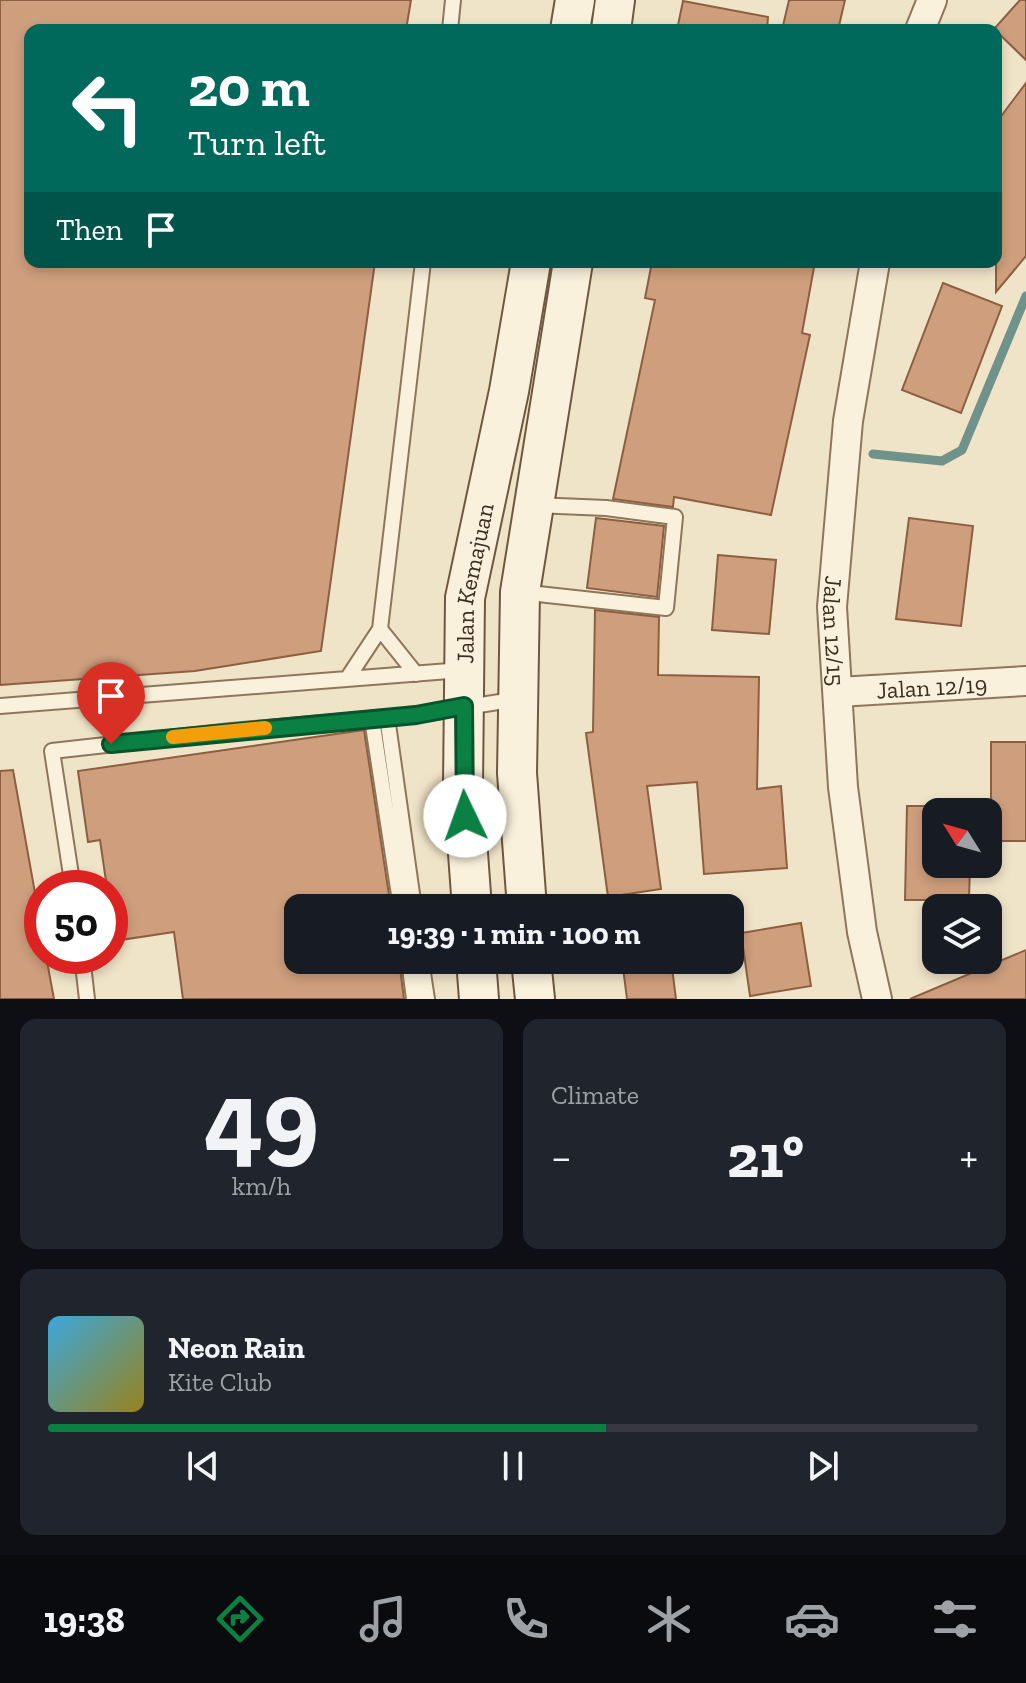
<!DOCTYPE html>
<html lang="en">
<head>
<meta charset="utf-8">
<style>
	:root { --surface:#171b24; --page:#20242c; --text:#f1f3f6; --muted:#9ea1a6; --line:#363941; --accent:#0b8043 }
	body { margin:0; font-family:"Zilla Slab",serif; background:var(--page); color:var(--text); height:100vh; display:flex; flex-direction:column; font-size:30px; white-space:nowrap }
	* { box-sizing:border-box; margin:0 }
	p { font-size:26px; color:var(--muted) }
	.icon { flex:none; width:44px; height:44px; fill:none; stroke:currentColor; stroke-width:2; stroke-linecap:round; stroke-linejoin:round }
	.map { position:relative; height:999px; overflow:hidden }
	.sheet { display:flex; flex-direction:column; gap:20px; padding:20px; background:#0d0f14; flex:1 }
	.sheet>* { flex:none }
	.banner { position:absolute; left:24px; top:24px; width:978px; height:244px; border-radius:16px; box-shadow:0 4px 12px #0003; background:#00695c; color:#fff; overflow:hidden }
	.needle { width:52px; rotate:307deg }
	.fabs { position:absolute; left:922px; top:798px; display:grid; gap:16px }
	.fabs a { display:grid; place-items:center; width:80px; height:80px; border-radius:16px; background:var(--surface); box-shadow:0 4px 12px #0003; font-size:40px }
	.speed { position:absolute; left:24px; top:870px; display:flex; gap:16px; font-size:40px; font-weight:700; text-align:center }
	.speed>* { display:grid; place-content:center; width:104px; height:104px; border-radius:50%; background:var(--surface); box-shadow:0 4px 12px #0003; line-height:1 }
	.speed .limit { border:12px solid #d22; background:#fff; color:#111 }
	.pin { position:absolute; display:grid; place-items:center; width:68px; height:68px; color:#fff; margin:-82px -34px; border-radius:50% 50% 50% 0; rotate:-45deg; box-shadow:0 0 8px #0007 }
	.pin .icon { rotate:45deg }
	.me { position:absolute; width:88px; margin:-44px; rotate:357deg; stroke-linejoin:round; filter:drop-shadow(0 0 6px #0008) }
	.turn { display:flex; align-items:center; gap:28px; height:168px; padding:0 32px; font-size:36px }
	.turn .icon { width:104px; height:104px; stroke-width:2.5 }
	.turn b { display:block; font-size:56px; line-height:68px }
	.then { display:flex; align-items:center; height:76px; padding:0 32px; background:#0003; gap:16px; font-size:30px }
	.big { font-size:60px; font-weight:700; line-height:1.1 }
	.sheet .card { flex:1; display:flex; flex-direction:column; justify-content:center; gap:12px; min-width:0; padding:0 28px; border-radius:16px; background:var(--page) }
	.sheet .dial { align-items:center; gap:0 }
	.dial b { font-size:104px; line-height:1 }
	.song { display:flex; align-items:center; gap:24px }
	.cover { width:96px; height:96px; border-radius:12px; background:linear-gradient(135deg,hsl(200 70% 55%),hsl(50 70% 35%)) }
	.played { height:8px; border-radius:4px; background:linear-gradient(90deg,var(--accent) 60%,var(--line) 60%) }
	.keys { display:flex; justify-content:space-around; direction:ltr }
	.heat { display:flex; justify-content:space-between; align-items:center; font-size:44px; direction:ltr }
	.sheet .tiles { flex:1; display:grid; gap:20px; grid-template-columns:1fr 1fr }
	.card:last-child { grid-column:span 2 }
	.trip { position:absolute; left:284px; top:894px; width:460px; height:80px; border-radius:16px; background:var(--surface); box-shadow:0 4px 12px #0003; font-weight:700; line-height:80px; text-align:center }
	.tab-bar { display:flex; height:128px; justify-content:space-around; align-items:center; background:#090b0e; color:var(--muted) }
	.tab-bar .icon { width:56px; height:56px }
	.tab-bar .selected { color:var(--accent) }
	.tab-bar b { font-size:36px; color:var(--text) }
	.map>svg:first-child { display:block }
</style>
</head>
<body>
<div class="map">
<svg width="1026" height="999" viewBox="0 0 1026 999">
	<rect width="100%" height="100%" fill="#f0e4c8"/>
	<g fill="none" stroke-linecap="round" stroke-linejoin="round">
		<path stroke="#6f938a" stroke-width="9" d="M873,454L942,461L962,450L1026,296"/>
	</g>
	<path fill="#cf9f7d" stroke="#8d5f41" stroke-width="2" d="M0,0H411L406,30H30V262H375L321,651L195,671L0,685Z
		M789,0H845L838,30H782Z
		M1020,0H1026V60L994,29Z
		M683,1L768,17L767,30H677Z
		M1026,83V256L996,292V123Z
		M652,262H815L802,333L810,335L771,515L674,497L673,507L613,499L655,300L645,298Z
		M943,283L1002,306L961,413L902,390Z
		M596,518L664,526L657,597L587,588Z
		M909,518L973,526L961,626L896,619Z
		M718,555L776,560L769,634L712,630Z
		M595,610L659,617L658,675L759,677L757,789L781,786L787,868L704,874L697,782L647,786L661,889L608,897L586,733L593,732Z
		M364,730L391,908H285L292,960H399L404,999H183L174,932L114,941L110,888H107L100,840L88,842L78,771Z
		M991,742H1026V841H991Z
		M13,770L42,932V956H46L54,999H0V771Z
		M907,806H936V864H970L969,900H905Z
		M801,923L811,986L750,996L741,933Z
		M1026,950V999H910Z
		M622,960H671L676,999H627Z"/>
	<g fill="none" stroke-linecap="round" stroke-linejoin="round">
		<g stroke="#8d765c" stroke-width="18">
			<path id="service" d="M450,30L453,0
				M520,592L666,608L675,517L606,508L535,505
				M380,629L416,674
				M347,679L380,629L423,262
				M0,706L462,670
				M387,717L414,908
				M372,719L401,908
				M73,888L52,751L231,731L416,715L518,699
				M82,956L87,999
				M409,960L414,999
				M421,960L427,999"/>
		</g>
		<g stroke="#8d765c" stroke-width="32">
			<g id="minor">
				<path d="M920,30L932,0"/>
				<path id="s1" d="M875,262L848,421L832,607L843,787L862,932L877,999"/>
				<path id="s2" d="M838,692L1026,681"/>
			</g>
		</g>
		<g stroke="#6f573f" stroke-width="42">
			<g id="secondary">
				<path d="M570,30L575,0"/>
				<path d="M611,30L615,0"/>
				<path id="s3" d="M472,908L463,785L465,598L509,391L531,262"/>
				<path d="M527,908L517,773L520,592L573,262"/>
				<path d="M476,960L479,999"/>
				<path d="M531,960L535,999"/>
			</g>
		</g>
		<use href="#service" stroke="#faf1dc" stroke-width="14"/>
		<use href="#minor" stroke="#faf1dc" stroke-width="28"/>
		<use href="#secondary" stroke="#faf1dc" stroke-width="38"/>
	</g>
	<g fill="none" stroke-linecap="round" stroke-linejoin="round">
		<g stroke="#07532c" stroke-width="20">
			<path id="route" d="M111,744L416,715L464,706L465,816"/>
		</g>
		<use href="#route" stroke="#0b8043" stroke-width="14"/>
		<path stroke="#f59e0b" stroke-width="14" d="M173,737L265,728"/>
	</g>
	<g text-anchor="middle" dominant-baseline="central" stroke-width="8" stroke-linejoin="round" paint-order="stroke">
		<g font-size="24" fill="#3d2e20" stroke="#f7eed8">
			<text stroke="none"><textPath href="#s3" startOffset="326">Jalan Kemajuan</textPath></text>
			<text stroke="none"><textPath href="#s1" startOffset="372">Jalan 12/15</textPath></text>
			<text stroke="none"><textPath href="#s2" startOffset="94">Jalan 12/19</textPath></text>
		</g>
	</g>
</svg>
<div class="fabs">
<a><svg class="needle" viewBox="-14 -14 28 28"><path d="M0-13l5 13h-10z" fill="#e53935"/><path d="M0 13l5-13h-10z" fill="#9ea1a6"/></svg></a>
<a><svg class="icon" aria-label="layers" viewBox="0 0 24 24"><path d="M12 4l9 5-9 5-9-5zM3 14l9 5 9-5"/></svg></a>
</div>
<div class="speed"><div class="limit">50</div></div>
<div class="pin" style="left:111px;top:744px;background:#d93025"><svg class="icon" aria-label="arrive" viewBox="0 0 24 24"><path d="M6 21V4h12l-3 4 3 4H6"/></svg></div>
<svg class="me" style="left:465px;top:816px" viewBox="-20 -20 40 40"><circle r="19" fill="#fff"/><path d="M0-13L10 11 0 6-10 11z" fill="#0b8043"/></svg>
<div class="trip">19:39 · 1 min · 100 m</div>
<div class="banner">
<div class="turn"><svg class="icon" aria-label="left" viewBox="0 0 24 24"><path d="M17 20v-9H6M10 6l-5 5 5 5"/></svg><div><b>20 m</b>Turn left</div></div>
<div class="then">Then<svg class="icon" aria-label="arrive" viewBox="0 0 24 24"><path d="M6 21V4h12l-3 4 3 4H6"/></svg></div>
</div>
</div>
<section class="sheet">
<div class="tiles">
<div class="card dial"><b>49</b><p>km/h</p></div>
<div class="card"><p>Climate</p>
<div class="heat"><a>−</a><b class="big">21°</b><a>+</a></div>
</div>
<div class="card">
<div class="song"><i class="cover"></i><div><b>Neon Rain</b><p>Kite Club</p></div></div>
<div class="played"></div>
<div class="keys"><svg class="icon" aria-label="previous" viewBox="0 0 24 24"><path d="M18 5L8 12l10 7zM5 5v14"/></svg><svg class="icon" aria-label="pause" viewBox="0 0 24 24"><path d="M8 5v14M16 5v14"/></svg><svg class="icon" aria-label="next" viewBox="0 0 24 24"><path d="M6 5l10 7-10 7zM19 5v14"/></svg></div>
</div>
</div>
</section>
<nav class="tab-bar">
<b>19:38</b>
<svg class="icon selected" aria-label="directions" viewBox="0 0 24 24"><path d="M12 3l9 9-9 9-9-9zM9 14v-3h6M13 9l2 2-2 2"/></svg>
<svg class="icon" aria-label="music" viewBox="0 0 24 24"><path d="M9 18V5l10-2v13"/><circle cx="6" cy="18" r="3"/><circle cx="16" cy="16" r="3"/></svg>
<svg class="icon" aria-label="phone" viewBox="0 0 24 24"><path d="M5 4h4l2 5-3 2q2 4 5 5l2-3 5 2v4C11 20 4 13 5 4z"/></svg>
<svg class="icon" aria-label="climate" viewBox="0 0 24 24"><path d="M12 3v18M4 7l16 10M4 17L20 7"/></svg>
<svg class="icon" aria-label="car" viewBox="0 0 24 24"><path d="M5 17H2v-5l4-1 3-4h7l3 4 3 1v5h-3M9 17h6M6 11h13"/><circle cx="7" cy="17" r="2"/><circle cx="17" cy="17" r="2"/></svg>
<svg class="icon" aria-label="filters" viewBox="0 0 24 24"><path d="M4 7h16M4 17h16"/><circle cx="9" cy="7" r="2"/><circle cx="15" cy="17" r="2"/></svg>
</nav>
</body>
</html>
